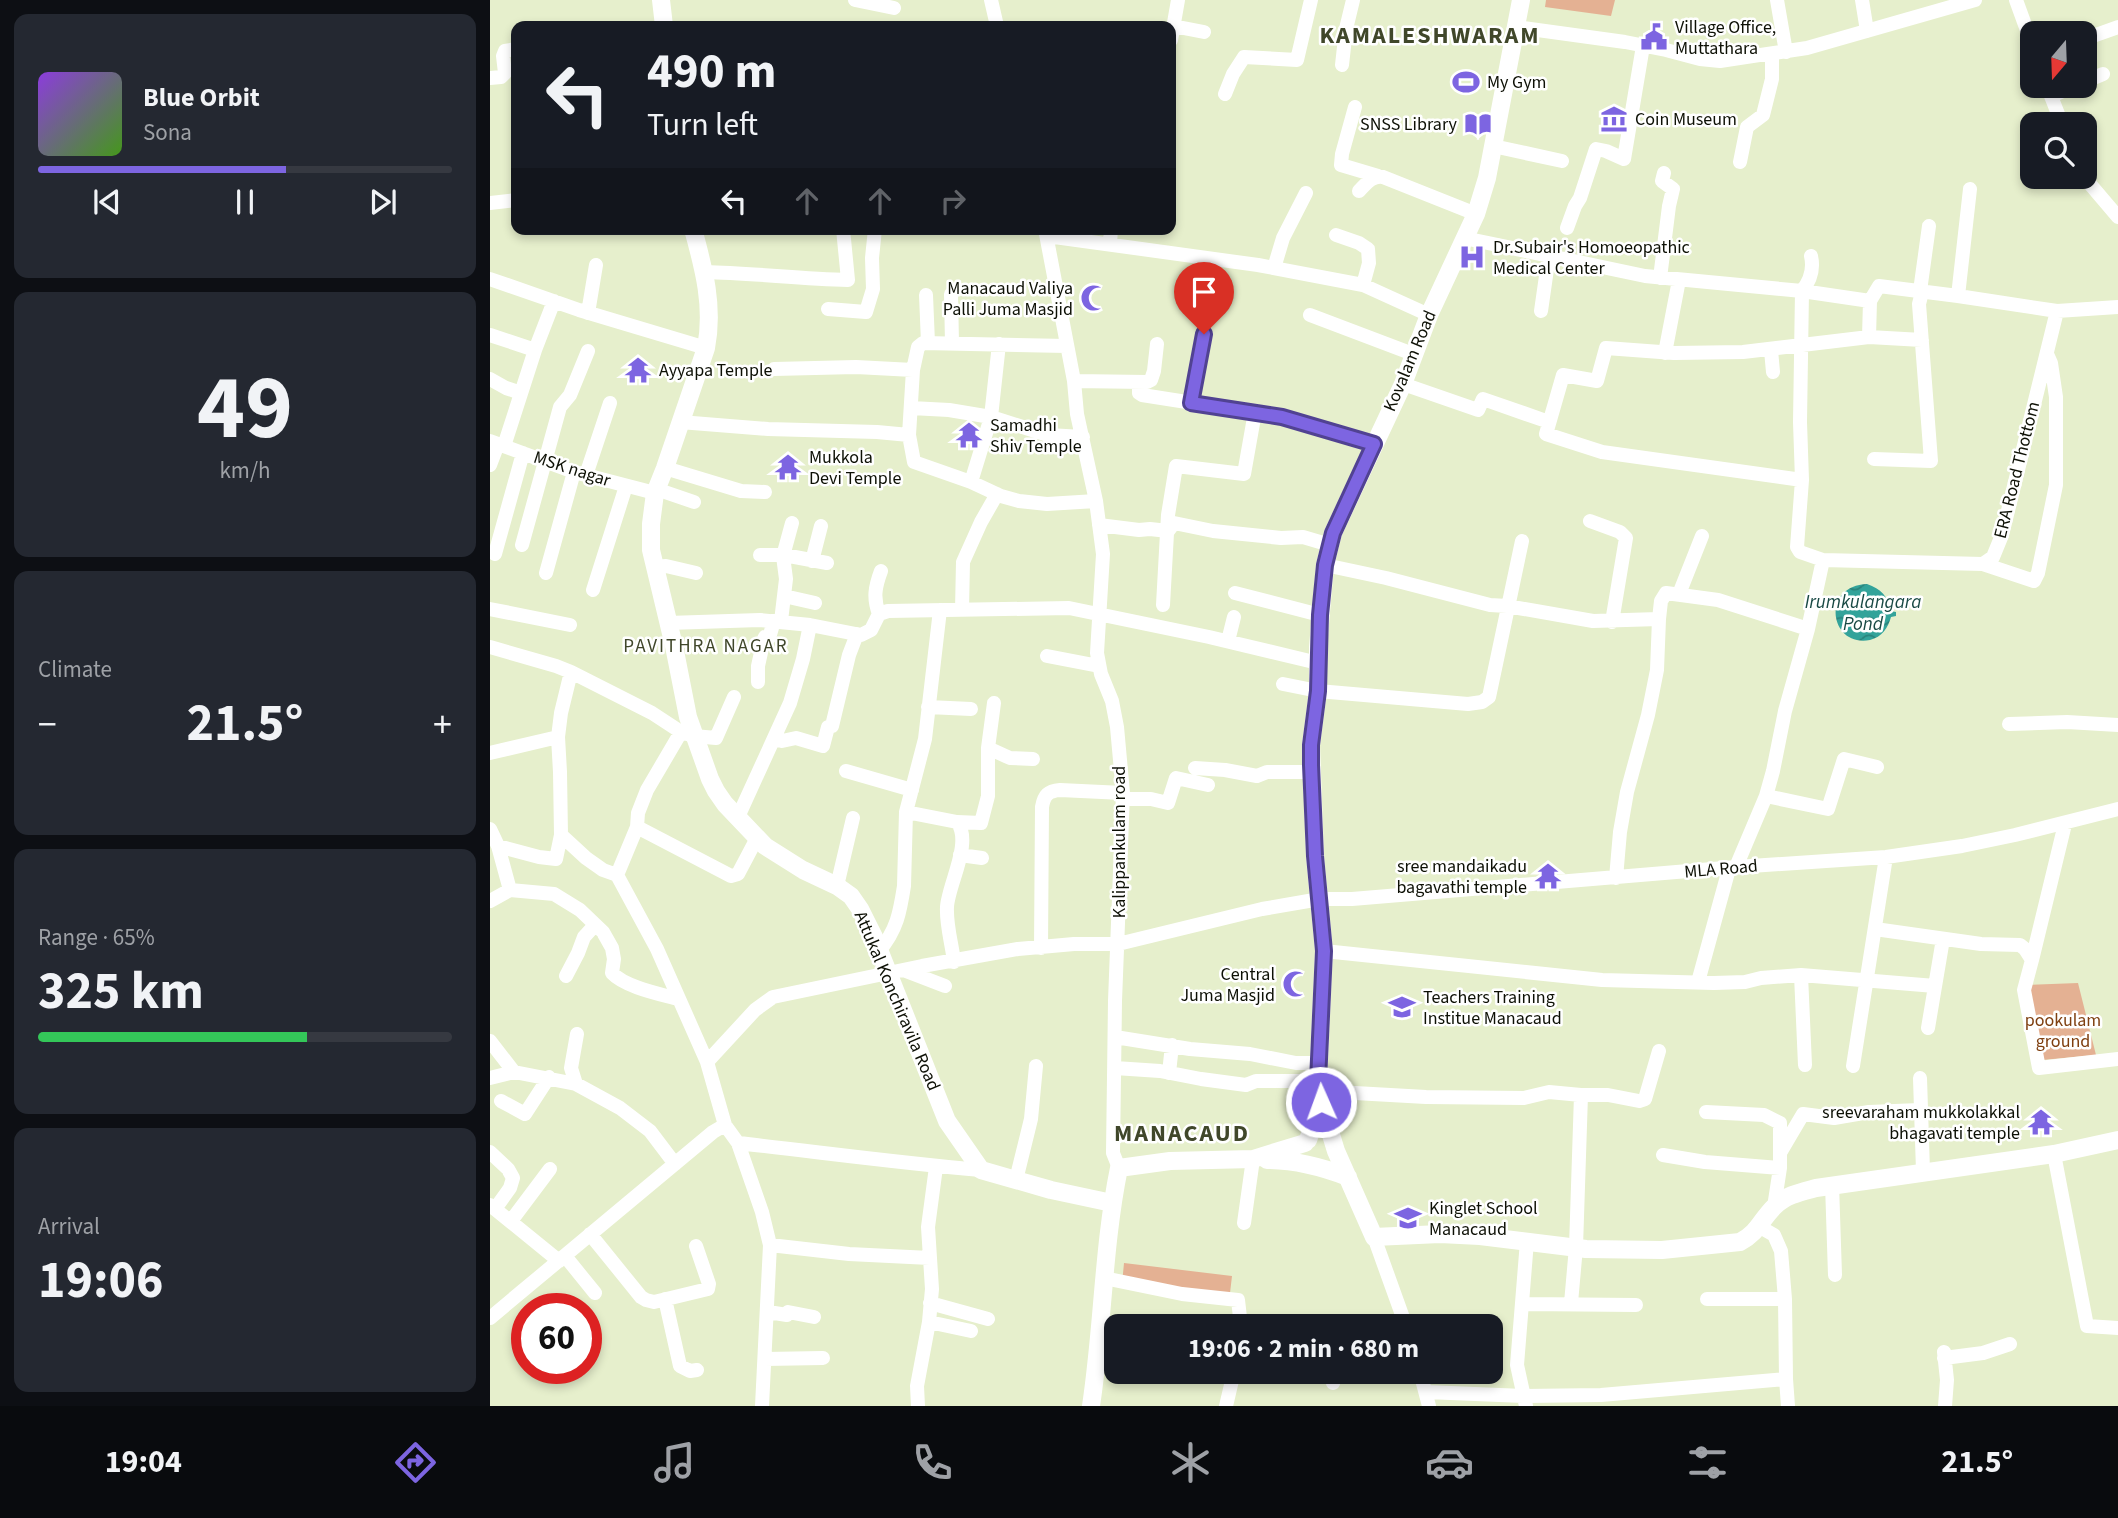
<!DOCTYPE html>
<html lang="en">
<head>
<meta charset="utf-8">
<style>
	:root { --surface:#171b24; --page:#242831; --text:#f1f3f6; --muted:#9ea1a6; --line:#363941; --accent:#7d65e1 }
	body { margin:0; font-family:"Source Sans 3",sans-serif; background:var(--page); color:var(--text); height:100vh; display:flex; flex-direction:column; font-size:26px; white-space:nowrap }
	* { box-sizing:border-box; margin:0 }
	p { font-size:23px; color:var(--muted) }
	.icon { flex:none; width:38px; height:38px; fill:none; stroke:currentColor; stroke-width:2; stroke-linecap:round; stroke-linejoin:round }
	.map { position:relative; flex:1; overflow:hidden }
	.sheet { display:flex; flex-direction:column; gap:14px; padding:14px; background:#0d0f14; width:490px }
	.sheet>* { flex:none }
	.hud { position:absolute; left:21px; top:21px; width:665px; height:214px; border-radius:14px; box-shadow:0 4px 10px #0003; background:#171b24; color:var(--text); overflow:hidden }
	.needle { width:46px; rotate:199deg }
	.controls { position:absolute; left:1530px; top:21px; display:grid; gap:14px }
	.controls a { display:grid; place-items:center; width:77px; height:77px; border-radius:14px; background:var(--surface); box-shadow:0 4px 10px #0003; font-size:35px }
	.speed { position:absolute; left:21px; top:1293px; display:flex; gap:14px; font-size:35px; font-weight:700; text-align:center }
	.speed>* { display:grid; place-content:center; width:91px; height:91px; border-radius:50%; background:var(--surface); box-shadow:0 4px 10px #0003; line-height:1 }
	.speed .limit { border:10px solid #d22; background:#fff; color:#111 }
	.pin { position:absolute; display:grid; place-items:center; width:60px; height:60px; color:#fff; margin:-72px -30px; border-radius:50% 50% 50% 0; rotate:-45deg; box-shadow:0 0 7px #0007 }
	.pin .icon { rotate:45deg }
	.me { position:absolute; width:77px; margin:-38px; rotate:358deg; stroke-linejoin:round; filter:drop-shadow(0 0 5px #0008) }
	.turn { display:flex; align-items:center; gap:24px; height:147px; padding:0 21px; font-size:32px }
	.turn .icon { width:91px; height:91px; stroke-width:2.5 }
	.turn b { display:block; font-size:49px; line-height:60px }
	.lanes { display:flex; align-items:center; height:66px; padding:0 21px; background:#0003; justify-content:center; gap:35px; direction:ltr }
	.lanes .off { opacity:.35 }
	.big { font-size:52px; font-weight:700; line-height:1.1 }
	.sheet .widget { flex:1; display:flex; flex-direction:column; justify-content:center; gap:10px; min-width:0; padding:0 24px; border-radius:14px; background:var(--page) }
	.sheet .dial { align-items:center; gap:0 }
	.dial b { font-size:91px; line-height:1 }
	.song { display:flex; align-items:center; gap:21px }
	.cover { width:84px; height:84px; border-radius:10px; background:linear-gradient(135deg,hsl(270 70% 55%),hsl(100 70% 35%)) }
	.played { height:7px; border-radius:4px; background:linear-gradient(90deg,var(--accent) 60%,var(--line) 60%) }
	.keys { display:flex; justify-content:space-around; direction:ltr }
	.heat { display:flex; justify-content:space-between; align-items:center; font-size:38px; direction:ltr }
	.charge { height:10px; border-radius:5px; background:linear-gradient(90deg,#34c759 65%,var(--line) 0) }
	.trip { position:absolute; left:614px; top:1314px; width:399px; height:70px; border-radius:14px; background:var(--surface); box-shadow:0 4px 10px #0003; font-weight:700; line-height:70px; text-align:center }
	.menu { display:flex; height:112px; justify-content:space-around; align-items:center; background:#090b0e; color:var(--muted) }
	.menu .icon { width:49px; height:49px }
	.menu .active { color:var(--accent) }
	.menu b { font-size:32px; color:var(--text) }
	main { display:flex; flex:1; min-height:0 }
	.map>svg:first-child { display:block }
</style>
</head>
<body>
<main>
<section class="sheet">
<div class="widget">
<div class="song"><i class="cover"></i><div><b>Blue Orbit</b><p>Sona</p></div></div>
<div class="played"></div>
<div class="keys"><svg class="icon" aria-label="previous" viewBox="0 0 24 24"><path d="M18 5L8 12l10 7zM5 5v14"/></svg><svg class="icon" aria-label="pause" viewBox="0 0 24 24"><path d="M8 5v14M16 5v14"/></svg><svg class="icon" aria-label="next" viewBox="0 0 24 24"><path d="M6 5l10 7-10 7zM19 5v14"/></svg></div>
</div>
<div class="widget dial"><b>49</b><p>km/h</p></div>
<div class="widget"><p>Climate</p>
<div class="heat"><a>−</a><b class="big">21.5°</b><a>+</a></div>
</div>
<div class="widget"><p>Range · 65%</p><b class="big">325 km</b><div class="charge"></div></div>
<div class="widget"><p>Arrival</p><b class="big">19:06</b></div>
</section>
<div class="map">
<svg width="1628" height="1406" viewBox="0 0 1628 1406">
	<defs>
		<pattern id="water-waves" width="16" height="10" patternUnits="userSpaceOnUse" patternTransform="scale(1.75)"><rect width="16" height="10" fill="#33a39a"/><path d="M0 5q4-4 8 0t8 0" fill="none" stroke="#2a837c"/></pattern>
	</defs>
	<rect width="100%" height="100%" fill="#e6efcc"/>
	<path fill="#e4b193" d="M1056,0H1125L1121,16L1055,7Z
		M1588,983L1606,1055L1552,1060L1538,985Z
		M634,1263L742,1276L740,1293L632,1284Z"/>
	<path fill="url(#water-waves)" d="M1377,584C1391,589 1398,596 1401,611L1406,612V616L1401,617C1398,628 1392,637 1380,640C1340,648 1330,586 1377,584Z"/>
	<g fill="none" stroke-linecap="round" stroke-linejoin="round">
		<path stroke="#fff" stroke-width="14" d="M365,0L404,8
			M501,0L507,26
			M1287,0L1296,52
			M1372,0L1377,31
			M1526,0L1542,44
			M683,26L714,32
			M1026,27L1135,42L1176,50L1210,59L1230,61L1317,48L1485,0
			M1603,36L1628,27
			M681,40L688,0
			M852,65L856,29L863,0
			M0,78L11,77L15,73L13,56L15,51L26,49
			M1594,82L1613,74
			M1557,86L1572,124
			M735,94L743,74L754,57L807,60L821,0
			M1561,96L1585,86
			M865,107L852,154L851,165L888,176
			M1003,146L1072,161
			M1250,162L1257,127L1273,115L1282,79V54
			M1594,177L1628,217
			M869,191C876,184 882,175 893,177L986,214
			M0,203L26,200
			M1077,228L1085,206L1090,198L1106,149L1116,151L1134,159L1153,46
			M555,229L584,381L587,414L606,501L613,554L607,653L611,674L622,701L627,727L633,793L625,1001L623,1153L629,1168
			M846,235L869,243L878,249L879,263L873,285
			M557,236L768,265L873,285L939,315
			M974,238L1155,276L1312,291L1380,301
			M620,244L621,229
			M1321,256C1324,269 1320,281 1312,291L1310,422L1312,480L1307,547L1310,552L1333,560
			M784,268L793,238L816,193
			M215,272C263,273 310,279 358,280L353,229
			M1170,278L1179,206L1183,189L1172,181L1174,173
			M0,279L89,310L216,348
			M1430,291L1439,226
			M461,294L462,343
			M436,295L438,343
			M1468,296L1480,189
			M338,309L376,312L383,289L382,258L385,229
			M1051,311L1059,255
			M98,313L106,265
			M820,315L923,354
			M0,335L45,350
			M1379,337L1432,340
			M577,346L433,343L428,347L423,370L419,435L424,462L481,482L511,496L529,501L557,504L606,501
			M1281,350L1283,372
			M1175,353L1189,280
			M284,369L366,367L423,370
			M0,379L16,388L31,393
			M584,381L657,382L661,380L664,371L667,344
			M649,383V393L652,395L792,417L884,444
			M913,384L988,410L993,399L1059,422
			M701,403L714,334
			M421,408L459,410L501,417L558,435L593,437
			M190,422L278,429L387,432L419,435
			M0,441L84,472L165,493
			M14,446L45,350L64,301
			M1384,459L1441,461L1429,304L1432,292
			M0,465L8,444
			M175,468L251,491L275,492
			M96,475L120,403
			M1312,480L1112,452L1056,434L1073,375L1107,381L1116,348L1184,353L1253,352L1379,337L1380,301L1389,286L1468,296L1567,311L1628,307
			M481,482L501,417L509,344
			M166,489L204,502
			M1100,521L1130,532L1136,538L1122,622
			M609,525L649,530L660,529L678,531L684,523L723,531L791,538L813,537L840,545
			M32,545L70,407L80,395L98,351
			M5,554L33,453
			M270,555H294L337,563
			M322,561L331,526
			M1493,564L1544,581L1548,573L1566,485V397L1561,363L1557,354
			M835,565L896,578L1000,605L1017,606L1103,621L1169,619L1171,601L1176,593L1228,600L1318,629
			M165,567L176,566L206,573
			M56,573L84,472
			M103,590L136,486
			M745,593L830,615
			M1189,594L1212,536
			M294,596L325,603
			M673,605L678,515L686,466L754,474L765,412
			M0,609L80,625
			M472,610L473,562L491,522L507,494
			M389,614C383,598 385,587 391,571
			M291,621L296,579L293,556L302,523
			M178,623L270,620L320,625L371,635L381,630L389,614L398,611L579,608L719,637L828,663
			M738,641L744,617
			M0,647L66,666L81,672L162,713L191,732L204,736L226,738L244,697
			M557,656L609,666
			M81,672L71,713L68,737L70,772L71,835L96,858L113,870L127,875L167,949L217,1062
			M268,682V666L274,639L275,637L279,638L284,621
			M793,684L828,691L978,704L992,702L999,697L1032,541
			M438,707L481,709
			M1519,724L1577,722L1628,725
			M284,739L292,741L306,738L333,746L338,727L342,726L359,655L367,634
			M498,748L520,758L543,759
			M0,753L68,737
			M705,768L735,770L767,776L777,772H821
			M356,771L422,790
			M1276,796L1338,809L1354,759L1387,767
			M633,799H661L678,803L686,778L718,785
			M416,812L467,822C483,842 458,885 457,907C456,925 462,944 464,962
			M248,817L300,703L313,659L320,625
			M467,822L491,823L498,796V748L504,703
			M147,827L241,876L248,874L267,838
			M0,829L8,846L20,890
			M8,846L49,857L66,859L71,835
			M470,855L492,858
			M1246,867L1276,796L1283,771L1295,711L1318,629L1333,560L1493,564L1503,557L1512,535L1567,311
			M127,875L147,827L148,813L157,790L191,732
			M1126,878L1130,832L1137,792L1158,715L1167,670L1169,619
			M347,886L363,818
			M0,901L20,890L64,894L90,910L113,932L122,948L124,959L122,973C135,987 170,994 188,999
			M1385,929L1491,944L1530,945L1535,949L1542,960L1534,990L1549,1068L1628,1059
			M551,948L552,807C554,795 558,791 570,790L633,793
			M389,951C407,930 410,912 414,886L416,812L435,739L450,610
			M834,951L1112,980L1224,983L1255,982L1271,978L1311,975L1445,986
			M1542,960L1575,824
			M416,971L455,986
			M1311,975L1315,1065
			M76,976L88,953L94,937L105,925
			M1208,982L1239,869
			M1438,1028L1453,939
			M625,1037L700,1049L760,1054L806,1063H830
			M0,1041L24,1072
			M1363,1066L1396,857
			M625,1068L670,1071L711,1079L756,1085L766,1081H828
			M679,1073L682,1045
			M0,1078L24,1072L86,1084L130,1108L160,1131L185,1164
			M1430,1078L1433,1171
			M86,1084L81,1068L87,1034
			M829,1091L936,1097L1034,1098L1059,1092L1091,1095H1118L1149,1101L1155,1099L1169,1051
			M11,1101L35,1114L59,1077
			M1216,1112L1274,1115L1290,1123V1168L1284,1207
			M248,1143L272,1212L280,1245L272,1406
			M0,1152L18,1169L23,1178L20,1188L5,1209
			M1290,1153L1313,1114L1344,1118L1379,1112L1430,1110
			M1564,1154L1597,1326L1628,1328
			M1173,1155L1215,1162L1290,1168
			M491,1170C410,1163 329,1152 248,1143L235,1125L217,1062L265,1010L283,997L432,966L528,949L584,944H628L772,909L830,899H862L1246,867L1396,857L1472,846L1525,835L1628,809
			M526,1180L541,1119L546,1066
			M1342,1184L1345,1275
			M0,1205L69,1261
			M21,1221L60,1169
			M754,1223L763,1159
			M1270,1227L1284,1235L1291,1251L1295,1299L1296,1379L1298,1406
			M100,1234L151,1297L156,1300L164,1302L218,1289L219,1284L206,1246
			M884,1237L916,1326
			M280,1245L359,1254L440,1258
			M75,1256L105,1293
			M614,1278L692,1294L748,1300L751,1326
			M175,1299L190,1366L200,1371L207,1370
			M1217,1299H1295
			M440,1303L498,1319
			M1081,1303L1086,1247L1091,1095
			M1032,1304L1146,1305
			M278,1312L297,1315L298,1312L324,1317
			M0,1318L223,1132L235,1125
			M439,1322L481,1331
			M1454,1352L1457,1380L1455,1406
			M1454,1358L1493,1353L1520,1344
			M275,1359L333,1358
			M930,1372L939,1406
			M843,1383L847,1372
			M936,1392L1034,1396L1111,1395L1296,1379
			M428,1406L427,1386L439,1322L442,1289L438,1227L446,1167
			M736,1406L744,1372
			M1036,1406L1027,1365L1037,1241"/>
		<path stroke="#fff" stroke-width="18" d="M171,0L174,26
			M203,229C214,269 224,307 216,348L175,468L165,493L161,524V550L184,646L198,717L220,779L226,791L235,804L275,846L313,870L347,886L361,896L370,909L384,937L457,1121L491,1170L561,1190L622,1203
			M831,1102L846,1151L884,1237L950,1234L990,1236L1096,1249L1172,1250L1250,1242C1269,1232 1271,1219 1285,1206C1296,1195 1311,1192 1326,1188L1564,1154L1628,1140
			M818,1140L831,1102L828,1081L834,951L825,856L821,745L828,691V647L835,565L843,533L913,384L939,315L986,214L997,178L1031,0
			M777,1160C805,1160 832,1167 858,1177
			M601,1406C613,1327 613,1246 629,1168L680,1161L763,1159L815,1143"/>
	</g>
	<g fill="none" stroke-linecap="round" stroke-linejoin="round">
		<g stroke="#514292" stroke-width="18">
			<path id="route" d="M714,334L701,403L792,417L884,444L843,533L835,565L830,615L828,691L821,745V765L825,856L834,951L828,1081L831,1102"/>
		</g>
		<use href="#route" stroke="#7d65e1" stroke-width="12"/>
	</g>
	<defs>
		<g id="civic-bare" transform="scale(2.1)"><path d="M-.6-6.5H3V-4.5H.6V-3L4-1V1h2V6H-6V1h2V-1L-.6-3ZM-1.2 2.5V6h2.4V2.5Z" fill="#7d65e1" stroke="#fff" stroke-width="2.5" paint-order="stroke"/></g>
		<g id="stadium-bare" transform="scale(2.1)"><path d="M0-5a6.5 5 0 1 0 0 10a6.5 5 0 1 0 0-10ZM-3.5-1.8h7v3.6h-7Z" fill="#7d65e1" stroke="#fff" stroke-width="2.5" paint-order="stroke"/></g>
		<g id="museum-bare" transform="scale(2.1)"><path d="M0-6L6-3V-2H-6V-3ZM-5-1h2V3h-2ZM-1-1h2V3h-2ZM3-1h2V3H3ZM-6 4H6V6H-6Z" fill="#7d65e1" stroke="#fff" stroke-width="2.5" paint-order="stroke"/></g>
		<g id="library-bare" transform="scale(2.1)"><path d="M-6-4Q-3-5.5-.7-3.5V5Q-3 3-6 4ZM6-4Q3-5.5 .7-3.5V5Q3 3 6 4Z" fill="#7d65e1" stroke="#fff" stroke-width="2.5" paint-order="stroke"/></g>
		<g id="hospital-bare" transform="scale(2.1)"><path d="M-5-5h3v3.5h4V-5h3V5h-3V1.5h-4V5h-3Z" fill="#7d65e1" stroke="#fff" stroke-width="2.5" paint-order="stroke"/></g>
		<g id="mosque-bare" transform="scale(2.1)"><path d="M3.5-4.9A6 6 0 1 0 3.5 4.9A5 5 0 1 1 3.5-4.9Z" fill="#7d65e1" stroke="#fff" stroke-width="2.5" paint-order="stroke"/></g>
		<g id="temple-bare" transform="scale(2.1)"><path d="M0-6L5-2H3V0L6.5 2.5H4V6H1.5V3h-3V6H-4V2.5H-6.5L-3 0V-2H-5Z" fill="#7d65e1" stroke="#fff" stroke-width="2.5" paint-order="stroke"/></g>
		<g id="school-bare" transform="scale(2.1)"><path d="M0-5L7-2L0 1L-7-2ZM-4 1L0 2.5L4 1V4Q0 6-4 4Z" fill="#7d65e1" stroke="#fff" stroke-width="2.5" paint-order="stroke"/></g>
	</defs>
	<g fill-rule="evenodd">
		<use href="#civic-bare" x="1164" y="37"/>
		<use href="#stadium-bare" x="976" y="82"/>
		<use href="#museum-bare" x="1124" y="119"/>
		<use href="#library-bare" x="988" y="124"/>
		<use href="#hospital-bare" x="982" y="257"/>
		<use href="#mosque-bare" x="604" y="298"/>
		<use href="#temple-bare" x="148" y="370"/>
		<use href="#temple-bare" x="479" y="435"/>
		<use href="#temple-bare" x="298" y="467"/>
		<use href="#temple-bare" x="1058" y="876"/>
		<use href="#mosque-bare" x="806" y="984"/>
		<use href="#school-bare" x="912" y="1007"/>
		<use href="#temple-bare" x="1551" y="1122"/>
		<use href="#school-bare" x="918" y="1218"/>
	</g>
	<g text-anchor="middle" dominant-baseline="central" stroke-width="5" stroke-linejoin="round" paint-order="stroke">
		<g font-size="18" fill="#0d1005" stroke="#fff" text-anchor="start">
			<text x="1185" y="27">Village Office,<tspan x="1185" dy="21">Muttathara</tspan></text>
			<text x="997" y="82">My Gym</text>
			<text x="1145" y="119">Coin Museum</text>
			<text x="967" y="124" text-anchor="end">SNSS Library</text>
			<text x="1003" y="247">Dr.Subair's Homoeopathic<tspan x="1003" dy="21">Medical Center</tspan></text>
			<text x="583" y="288" text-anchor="end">Manacaud Valiya<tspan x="583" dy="21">Palli Juma Masjid</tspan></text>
			<text x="169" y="370">Ayyapa Temple</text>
			<text x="500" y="425">Samadhi<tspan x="500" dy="21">Shiv Temple</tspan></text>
			<text x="319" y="457">Mukkola<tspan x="319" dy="21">Devi Temple</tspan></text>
			<text x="1037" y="866" text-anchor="end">sree mandaikadu<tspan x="1037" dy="21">bagavathi temple</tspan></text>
			<text x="785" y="974" text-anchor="end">Central<tspan x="785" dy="21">Juma Masjid</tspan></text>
			<text x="933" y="997">Teachers Training<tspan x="933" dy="21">Institue Manacaud</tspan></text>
			<text x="1530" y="1112" text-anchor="end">sreevaraham mukkolakkal<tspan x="1530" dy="21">bhagavati temple</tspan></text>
			<text x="939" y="1208">Kinglet School<tspan x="939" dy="21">Manacaud</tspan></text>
		</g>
		<g font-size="18" fill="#0d1005" stroke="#fff">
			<text transform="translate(920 361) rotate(-67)">Kovalam Road</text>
			<text transform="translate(82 469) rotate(18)">MSK nagar</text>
			<text transform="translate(1527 470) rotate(-76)">ERA Road Thottom</text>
			<text transform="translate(629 842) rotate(-90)">Kalippankulam road</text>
			<text transform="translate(1231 869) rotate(-5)">MLA Road</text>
			<text transform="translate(407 1001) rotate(67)">Attukal Konchiravila Road</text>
		</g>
		<g font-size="18" fill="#7f4011" stroke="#fff">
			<text x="1573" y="1020">pookulam<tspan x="1573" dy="21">ground</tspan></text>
		</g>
		<g font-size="19" font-style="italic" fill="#194944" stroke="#fff">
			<text x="1373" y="602">Irumkulangara<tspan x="1373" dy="22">Pond</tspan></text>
		</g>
		<g font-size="19" letter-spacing="2" fill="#40472a" stroke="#fff">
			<text x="216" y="646">PAVITHRA NAGAR</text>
		</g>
		<g font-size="24" font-weight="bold" letter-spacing="2" fill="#40472a" stroke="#fff">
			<text x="940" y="35">KAMALESHWARAM</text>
			<text x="692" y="1133">MANACAUD</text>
		</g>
	</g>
</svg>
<div class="controls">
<a><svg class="needle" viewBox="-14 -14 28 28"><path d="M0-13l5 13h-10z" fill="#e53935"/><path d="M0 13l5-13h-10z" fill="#9ea1a6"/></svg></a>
<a><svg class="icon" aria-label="search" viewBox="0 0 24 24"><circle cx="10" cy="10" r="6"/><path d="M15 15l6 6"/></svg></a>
</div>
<div class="speed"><div class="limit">60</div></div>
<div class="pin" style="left:714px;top:334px;background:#d93025"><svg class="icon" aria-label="arrive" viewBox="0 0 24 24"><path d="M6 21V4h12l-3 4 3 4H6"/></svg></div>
<svg class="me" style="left:831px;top:1102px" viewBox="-20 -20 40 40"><circle r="17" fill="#7d65e1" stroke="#fff" stroke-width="3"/><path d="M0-11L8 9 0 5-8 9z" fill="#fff"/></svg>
<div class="trip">19:06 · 2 min · 680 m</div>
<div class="hud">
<div class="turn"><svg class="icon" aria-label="left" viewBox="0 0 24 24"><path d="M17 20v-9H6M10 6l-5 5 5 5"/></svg><div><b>490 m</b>Turn left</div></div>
<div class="lanes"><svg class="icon" aria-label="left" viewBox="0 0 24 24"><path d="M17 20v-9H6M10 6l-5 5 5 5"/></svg><svg class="icon off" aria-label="ahead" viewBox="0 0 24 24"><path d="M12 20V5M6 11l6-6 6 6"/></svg><svg class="icon off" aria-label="ahead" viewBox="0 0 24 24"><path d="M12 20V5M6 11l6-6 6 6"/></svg><svg class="icon off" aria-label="right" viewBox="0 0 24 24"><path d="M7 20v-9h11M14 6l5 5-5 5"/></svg></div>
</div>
</div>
</main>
<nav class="menu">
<b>19:04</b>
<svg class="icon active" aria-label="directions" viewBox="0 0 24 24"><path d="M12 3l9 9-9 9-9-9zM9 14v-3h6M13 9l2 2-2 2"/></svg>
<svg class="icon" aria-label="music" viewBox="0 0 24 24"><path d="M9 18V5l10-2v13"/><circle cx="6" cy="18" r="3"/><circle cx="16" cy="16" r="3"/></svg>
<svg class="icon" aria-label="phone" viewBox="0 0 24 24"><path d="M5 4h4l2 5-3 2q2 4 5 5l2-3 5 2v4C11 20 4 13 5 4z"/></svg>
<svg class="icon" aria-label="climate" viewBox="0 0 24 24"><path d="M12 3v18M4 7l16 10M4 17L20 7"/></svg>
<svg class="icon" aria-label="car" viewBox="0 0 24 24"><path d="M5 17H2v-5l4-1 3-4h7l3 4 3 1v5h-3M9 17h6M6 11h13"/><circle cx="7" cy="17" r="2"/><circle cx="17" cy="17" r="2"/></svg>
<svg class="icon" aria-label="filters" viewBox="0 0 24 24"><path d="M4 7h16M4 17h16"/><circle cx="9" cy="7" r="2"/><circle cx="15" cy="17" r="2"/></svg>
<b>21.5°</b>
</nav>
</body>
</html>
